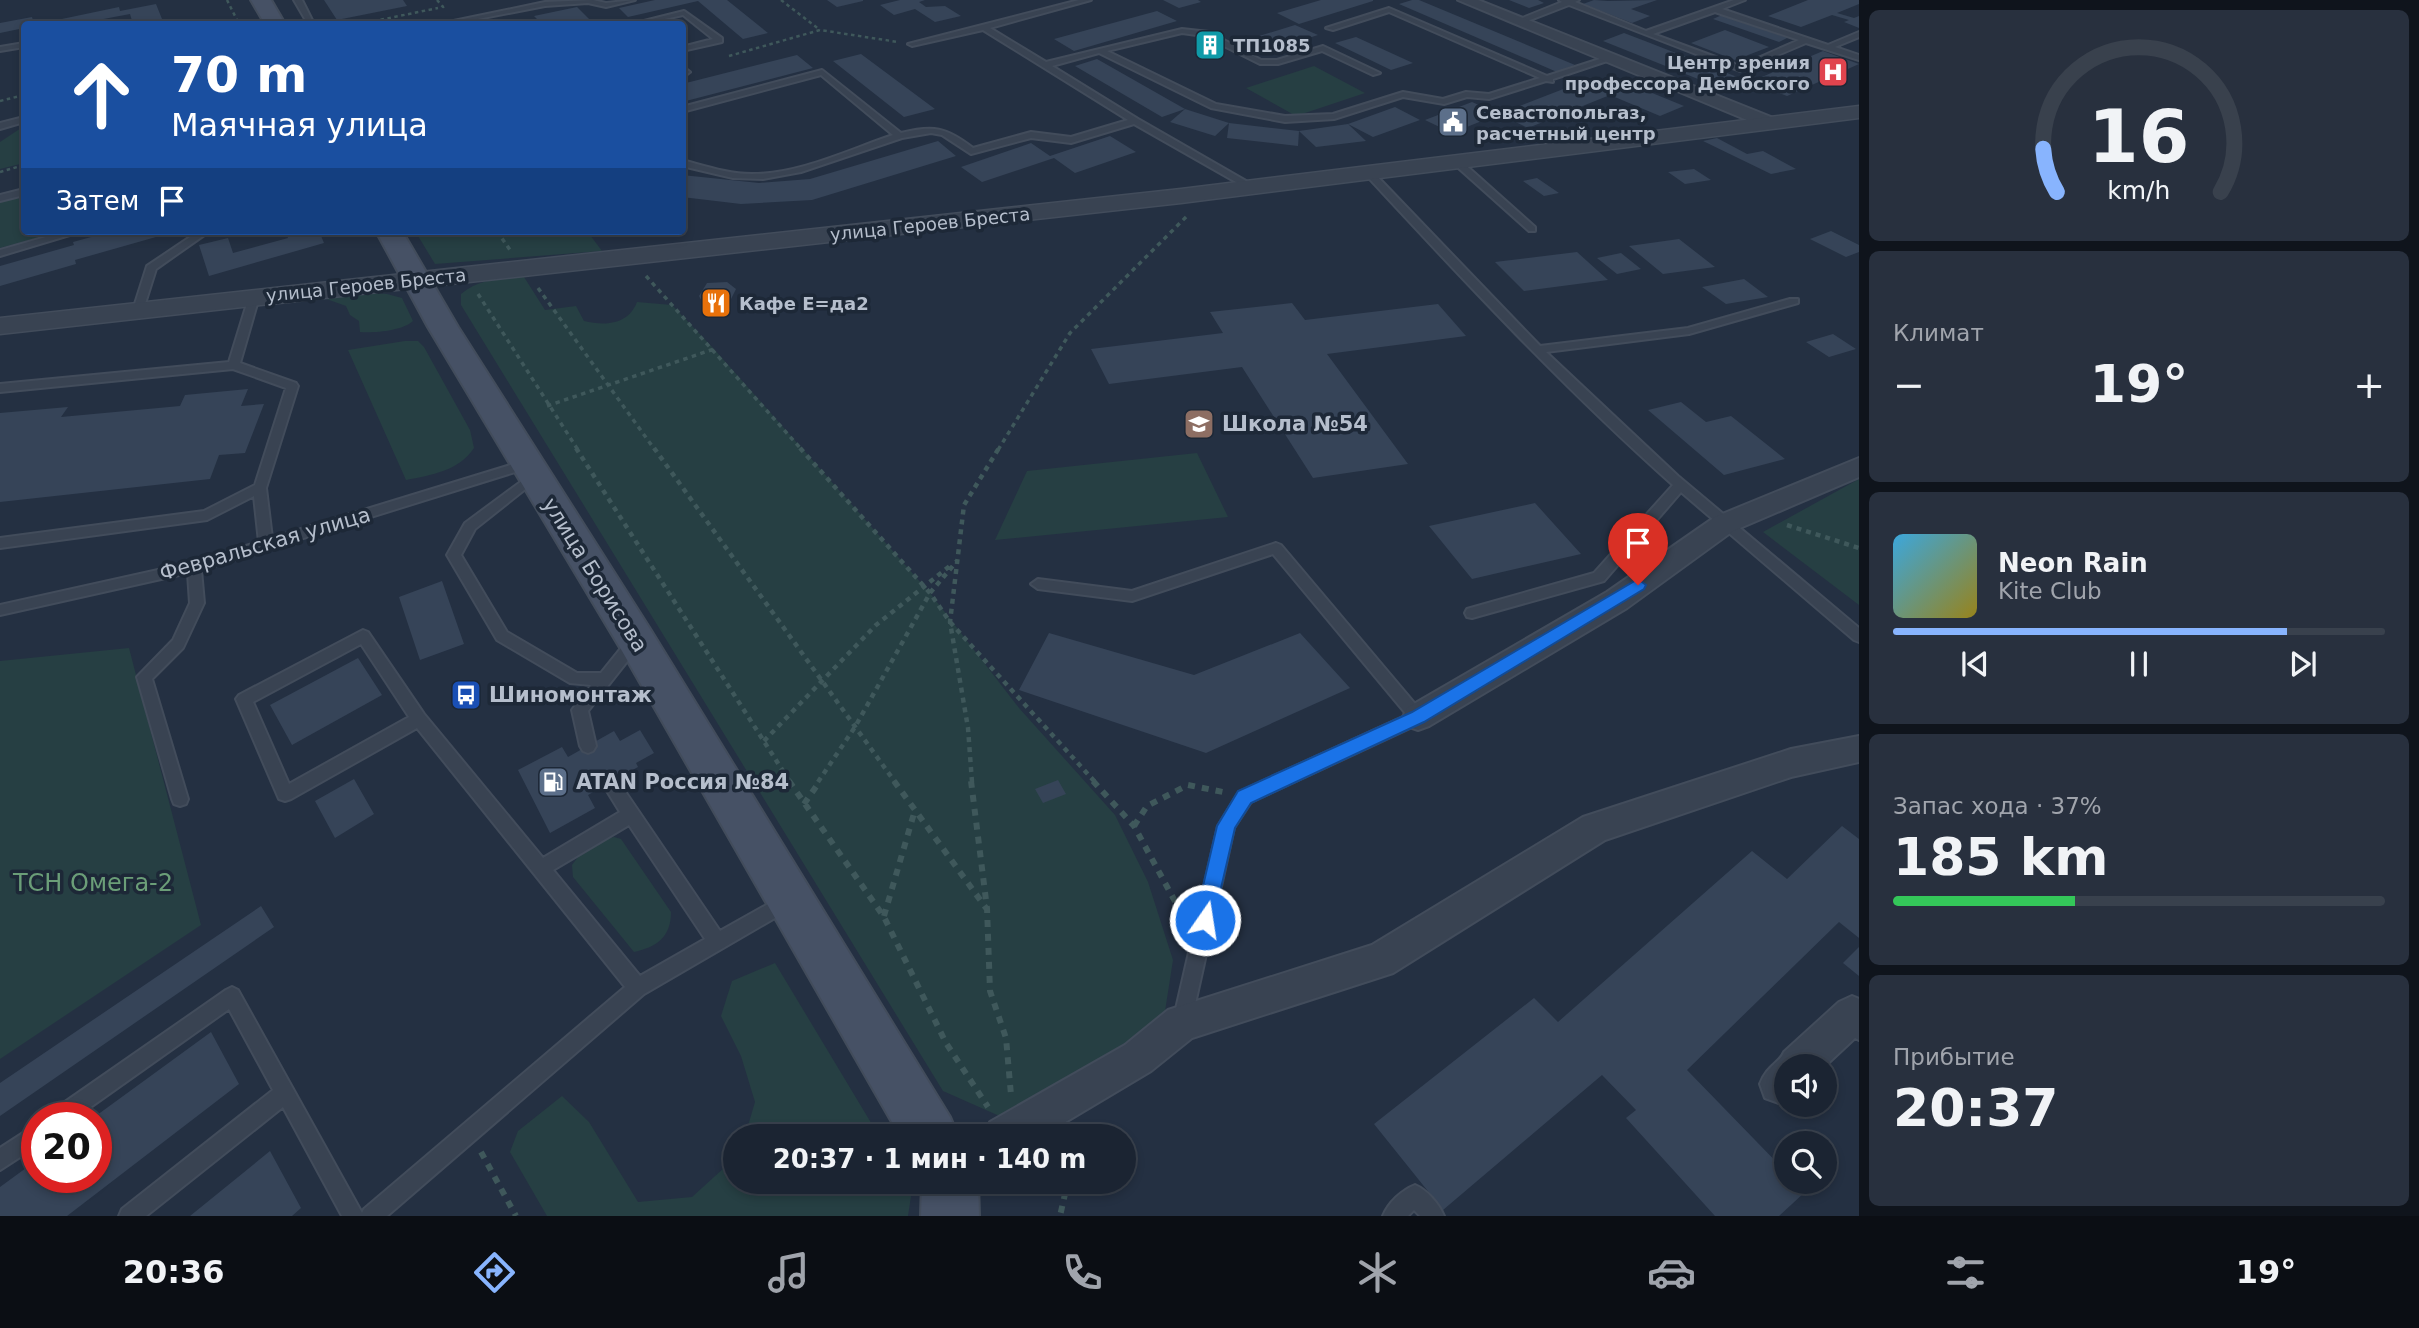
<!DOCTYPE html>
<html lang="ru">
<head>
<meta charset="utf-8">
<style>
	:root { --surface:#1b2432; --page:#28303e; --text:#f1f3f6; --muted:#a0a4ac; --line:#39414d; --accent:#88b4fe }
	body { margin:0; font-family:"DejaVu Sans",sans-serif; background:var(--page); color:var(--text); height:100vh; display:flex; flex-direction:column; font-size:26px; white-space:nowrap }
	* { box-sizing:border-box; margin:0 }
	p { font-size:23px; color:var(--muted) }
	.icon { flex:none; width:38px; height:38px; fill:none; stroke:currentColor; stroke-width:2; stroke-linecap:round; stroke-linejoin:round }
	.map { position:relative; flex:1; overflow:hidden }
	.drawer { display:flex; flex-direction:column; gap:10px; padding:10px; background:#0f141c; width:560px }
	.drawer>* { flex:none }
	.guide { position:absolute; left:21px; top:21px; width:665px; height:214px; border-radius:7px; box-shadow:0 4px 10px #0003,0 0 0 2px var(--line); background:#1a4fa0; color:#fff; overflow:hidden }
	.controls { position:absolute; left:1774px; top:1054px; display:grid; gap:14px }
	.controls a { display:grid; place-items:center; width:63px; height:63px; border-radius:50%; background:var(--surface); box-shadow:0 4px 10px #0003,0 0 0 2px var(--line); font-size:35px }
	.speed { position:absolute; left:21px; top:1102px; display:flex; gap:14px; font-size:35px; font-weight:700; text-align:center }
	.speed>* { display:grid; place-content:center; width:91px; height:91px; border-radius:50%; background:var(--surface); box-shadow:0 4px 10px #0003,0 0 0 2px var(--line); line-height:1 }
	.speed .limit { border:10px solid #d22; background:#fff; color:#111 }
	.pin { position:absolute; display:grid; place-items:center; width:60px; height:60px; color:#fff; margin:-72px -30px; border-radius:50% 50% 50% 0; rotate:-45deg; box-shadow:0 0 7px #0007 }
	.pin .icon { rotate:45deg }
	.me { position:absolute; width:77px; margin:-38px; rotate:13deg; stroke-linejoin:round; filter:drop-shadow(0 0 5px #0008) }
	.turn { display:flex; align-items:center; gap:24px; height:147px; padding:0 35px; font-size:32px }
	.turn .icon { width:91px; height:91px; stroke-width:2.5 }
	.turn b { display:block; font-size:49px; line-height:60px }
	.then { display:flex; align-items:center; height:66px; padding:0 35px; background:#0003; gap:14px; font-size:26px }
	.big { font-size:52px; font-weight:700; line-height:1.1 }
	.drawer .widget { flex:1; display:flex; flex-direction:column; justify-content:center; gap:10px; min-width:0; padding:0 24px; border-radius:10px; background:var(--page) }
	.drawer .dial { align-items:center; gap:0 }
	.dial svg { height:182px; overflow:visible; fill:none; stroke:var(--line); stroke-width:7; stroke-linecap:round; text-anchor:middle }
	.dial text { fill:var(--text); stroke:none }
	.song { display:flex; align-items:center; gap:21px }
	.cover { width:84px; height:84px; border-radius:10px; background:linear-gradient(135deg,hsl(200 70% 55%),hsl(50 70% 35%)) }
	.played { height:7px; border-radius:4px; background:linear-gradient(90deg,var(--accent) 80%,var(--line) 80%) }
	.keys { display:flex; justify-content:space-around; direction:ltr }
	.heat { display:flex; justify-content:space-between; align-items:center; font-size:38px; direction:ltr }
	.charge { height:10px; border-radius:5px; background:linear-gradient(90deg,#34c759 37%,var(--line) 0) }
	.trip { position:absolute; left:723px; top:1124px; width:413px; height:70px; border-radius:35px; background:var(--surface); box-shadow:0 4px 10px #0003,0 0 0 2px var(--line); font-weight:700; line-height:70px; text-align:center }
	.tabs { display:flex; height:112px; justify-content:space-around; align-items:center; background:#0b0e14; color:var(--muted) }
	.tabs .icon { width:49px; height:49px }
	.tabs .current { color:var(--accent) }
	.tabs b { font-size:32px; color:var(--text) }
	main { display:flex; flex:1; min-height:0 }
	.map>svg:first-child { display:block }
</style>
</head>
<body>
<main>
<div class="map">
<svg width="1859" height="1216" viewBox="0 0 1859 1216">
	<rect width="100%" height="100%" fill="#243042"/>
	<path fill="#263f43" d="M1314,66L1365,93L1296,116L1246,88Z
		M24,126V163L0,169V142Z
		M16,198L24,200V231H63L0,248V202Z
		M415,231H587L602,251L435,264Z
		M524,277L545,310L576,306L584,321C605,326 628,325 637,302L672,305L714,349L930,593L1019,708L1115,815L1148,882L1173,960L1161,1037L1013,1122L943,1091L461,305V294C480,278 500,279 524,277Z
		M351,291L387,294L402,298L413,321C402,331 375,333 360,332L359,321L350,315L346,306L318,296Z
		M405,341H418L424,347L470,430L474,448C459,471 431,475 406,480L348,350Z
		M1197,453L1228,517L995,540L1027,471Z
		M1859,479V605L1763,532Z
		M129,648L201,925L0,1059V661Z
		M614,837L621,839L671,912C671,937 657,947 634,952L573,877L572,865C583,849 595,842 614,837Z
		M775,963L879,1136H745L755,1102L741,1056L721,1016L732,981Z
		M562,1096L589,1122L638,1202L692,1197L735,1158V1181H906L912,1190L908,1216H547L510,1152L518,1131Z"/>
	<path fill="#364458" d="M324,0H403L407,6L337,20Z
		M655,0H727L768,33L743,39L698,1L628,17L619,8Z
		M827,0H863V1L837,7Z
		M900,0H925L919,2L926,7L945,6L961,16L935,22L915,9L894,15L880,5Z
		M1163,0H1198L1201,2L1179,8Z
		M1321,0H1373V1L1299,24L1277,13Z
		M1412,0H1419L1575,65L1557,72L1399,4Z
		M1509,0H1538L1544,3L1529,8Z
		M1594,0L1608,1L1657,0L1631,9L1650,16L1632,23L1583,4Z
		M1808,0H1859V4L1837,13L1854,18L1859,16V28L1844,22L1849,20L1832,15L1801,27L1768,16Z
		M156,4L164,24H133L130,14L77,24H38L119,7L120,11Z
		M577,7L594,24H518L537,19L534,16Z
		M1157,11L1177,21L1074,51L1054,39Z
		M1722,15L1789,37L1779,42L1713,19Z
		M32,17L34,24H24V28L0,33V23Z
		M1295,25L1318,35L1268,51L1246,40Z
		M1725,30L1769,47L1735,60L1691,43Z
		M1624,33L1645,41L1750,82L1728,91L1603,41Z
		M1356,37L1413,63L1391,70L1335,43Z
		M1210,40L1222,46L1209,50L1197,44Z
		M1823,51L1859,64L1787,96L1750,82Z
		M861,54L935,109L904,117L833,61Z
		M797,55L813,68L682,102V84Z
		M1097,59L1185,109L1229,123L1299,131L1298,146L1227,138L1229,123L1215,136L1170,122L1185,109L1162,117L1075,66Z
		M1613,77L1684,106L1660,116L1610,95L1528,128L1499,114L1584,81L1594,85Z
		M1472,102L1499,114L1452,133L1425,120Z
		M1395,107L1420,120L1373,137L1348,124L1366,141L1316,147L1299,131L1348,124Z
		M1110,136L1136,152L1075,173L1054,158L982,182L961,167L1031,143L1050,156Z
		M1717,138L1747,154L1763,151L1796,169L1771,174L1703,141Z
		M938,141L956,156L812,200L741,204L682,197V175L759,183L810,179Z
		M1694,169L1711,180L1685,184L1668,172Z
		M1537,178L1559,193L1544,196L1523,181Z
		M113,231L170,233L75,260L76,264L0,286V266L74,245L73,242Z
		M285,231H319L324,243L209,276L199,245L228,238L233,253L288,238Z
		M1831,231L1859,245V252L1846,257L1810,239Z
		M1679,239L1715,267L1663,274L1629,246Z
		M1577,252L1608,280L1524,291L1495,262Z
		M1621,253L1641,269L1617,274L1597,258Z
		M1744,279L1768,297L1726,304L1702,287Z
		M727,282L736,289L726,309L708,313L699,296L707,283Z
		M1292,303L1305,320L1438,304L1466,336L1327,354L1408,464L1313,478L1242,367L1109,384L1091,349L1223,333L1210,312Z
		M1833,334L1856,349L1829,357L1806,342Z
		M248,389L241,406L264,404L245,453L219,455L210,479L0,502V413L68,407L61,417L180,406L185,395Z
		M1681,402L1706,422L1731,416L1785,459L1724,475L1648,410Z
		M1535,503L1581,554L1472,579L1429,526Z
		M442,581L464,644L420,660L399,597Z
		M1049,633L1194,675L1300,633L1350,688L1206,753L1019,690Z
		M358,658L382,695L292,745L270,705Z
		M640,730L654,753L636,763L638,767L588,795L595,808L550,833L518,770L562,747L568,757L614,731L620,741Z
		M354,779L374,814L335,838L315,801Z
		M1058,780L1066,794L1043,803L1035,789Z
		M1842,826L1859,839V938L1839,922L1687,1070L1787,1173V1181H1795L1805,1192L1779,1216H1715L1626,1118L1636,1110L1602,1075L1443,1210L1374,1124L1534,998L1558,1022L1752,851L1787,879Z
		M261,906L274,927L0,1116V1083Z
		M1859,947V976L1843,963Z
		M211,1032L239,1084L67,1216H0V1187L37,1160V1178H96V1118H93Z
		M270,1151L301,1208L292,1216H190Z"/>
	<g fill="none" stroke-linecap="round" stroke-linejoin="round">
		<g stroke="#424c5b" stroke-width="4">
			<path id="service" d="M294,0H302L314,24H308Z
				M593,0L606,3L635,0L606,7L588,3L545,6L452,24H439L545,2Z
				M1079,0H1091L990,28L1046,62L1182,29L1209,32L1261,60H1277L1323,46L1380,73L1373,75L1322,51L1278,64H1260L1204,36L1182,33L1107,51L1216,104L1285,116L1333,114L1403,92L1443,99L1466,92L1489,94L1540,78L1389,12L1333,30L1326,28L1389,8L1547,76L1606,57L1613,59L1553,79V82L1546,81L1489,99L1467,97L1444,104L1403,97L1334,119L1285,122L1211,108L1099,53L1052,66L1138,119L1253,185V189L1250,190L1134,124L1071,143L1031,138L971,154L942,135L931,133L902,138L801,172L763,179L733,178L682,166V160C705,166 728,174 752,174C800,174 848,150 893,135L821,75L682,112V107L822,70L901,133C933,125 946,127 973,148L1031,132L1071,137L1128,120L983,30L912,46L908,44Z
				M1559,0H1579L1575,2L1646,31L1734,0H1745L1722,9L1828,45L1859,32V37L1835,47L1859,55V60L1806,43L1740,71L1569,5L1522,23L1515,21L1562,2ZM1715,12L1799,40L1740,66L1653,34Z
				M684,11L722,38V42L682,51V47L713,39L683,15L642,24L640,22Z
				M24,43V47L0,51V47Z
				M682,66L690,72L682,78Z
				M24,117V122L0,129V123Z
				M1454,160H1460L1535,227V231H1529L1454,164Z
				M1366,171H1372L1540,346L1688,328L1790,299H1798V303L1689,334L1546,352L1678,476L1859,628V642L1854,640L1681,492L1604,581L1472,618L1467,617L1465,613L1467,609L1594,573L1673,485C1564,388 1465,282 1366,175Z
				M24,189V195L0,201V195Z
				M67,231H83L0,256V250Z
				M199,231H210L156,269L143,310L138,313L134,312L133,310L147,266Z
				M254,294L259,297L240,363L296,383L298,386L266,488L272,538L527,460L533,464L531,467L201,570L204,603L183,648L152,679L188,799L186,804L180,806L174,804L172,799L137,677L173,640L190,603L188,573L0,615V605L194,562L259,542L254,496L207,520L0,548V538L204,511L255,485L286,388L233,369L0,392V384L229,362L249,297Z
				M534,472L538,473L540,476L538,479L475,529L461,555L507,632L577,673H601L630,637H640L642,641L640,645L588,711L596,746L593,751L588,753L583,751L580,746L572,710L591,685L570,683L497,640L447,555L465,523Z
				M1276,543L1281,545L1426,717L1423,722L1251,802L1234,828L1191,1022L1189,1029L1182,1031L1175,1029L1173,1022L1218,826L1239,792L1407,715L1273,554L1132,601L1038,589L1031,584L1038,579L1132,591Z
				M363,630L368,632L424,714L543,858L620,812L602,783L604,778L610,776L616,778L720,931L786,894L792,896L795,902L792,908L644,994L387,1216H342L283,1107L146,1216H119L122,1209L273,1090L229,1009L75,1118H49L52,1111L226,990L232,987L238,990L362,1213L364,1209L625,987L417,728L291,799L285,801L279,799L236,699L239,695ZM361,644L409,717L289,784L253,702ZM629,825L705,939L640,976L553,870Z
				M37,1124V1146L0,1170V1148Z
				M1415,1185C1427,1190 1439,1204 1444,1216H1420L1414,1210L1408,1216H1383C1388,1203 1402,1190 1415,1185Z"/>
		</g>
		<g stroke="#424c5b" stroke-width="4">
			<path id="minor" d="M1458,0H1478L1776,119L1779,123L1770,128L1764,127Z
				M1859,458V477L1733,531L1627,608L1429,726L1418,730L1407,726L1403,717L1407,708L1607,592L1715,517Z
				M1859,736V762L1791,777L1605,840L1393,973L1192,1038L1151,1071L1042,1136H984L990,1122L1125,1045L1168,1010L1372,945L1583,817L1791,749Z
				M1852,996L1859,999V1040L1855,1038L1825,1066H1787V1100L1779,1103L1765,1098L1760,1084C1767,1065 1780,1063 1784,1052L1839,1002Z"/>
		</g>
		<g stroke="#424c5b" stroke-width="3">
			<path id="tertiary" d="M1859,106V118L1181,203L0,334V318L1181,189Z"/>
		</g>
		<g stroke="#424c5b" stroke-width="4">
			<path id="secondary" d="M251,0H271L285,24H265Z
				M376,231H402L458,327L650,629L950,1117L958,1136H900L622,651L428,327Z
				M922,1181H978L979,1216H921Z"/>
		</g>
		<path stroke="#3f585b" stroke-width="2.5" stroke-dasharray="3.5 3.5" stroke-linecap="butt" d="M227,0L239,24
			M437,0L443,7L446,6
			M781,0L820,30
			M360,24L438,8
			M729,56L820,30L898,42
			M0,101L24,95
			M0,172L24,165"/>
		<path stroke="#3f585b" stroke-width="3.5" stroke-dasharray="4.5 4.5" stroke-linecap="butt" d="M497,231L510,250
			M646,276L802,450
			M538,288L655,450
			M478,294L578,450
			M547,406L714,349
			M998,450L1070,333L1187,216"/>
		<path stroke="#3f585b" stroke-width="4.5" stroke-dasharray="5 5" stroke-linecap="butt" d="M576,448L790,782
			M654,448L895,782
			M800,448L930,593L950,622L1095,782
			M1787,525L1859,548
			M764,741L876,625L951,565
			M818,782L855,727L930,593L957,561
			M972,782L968,728L950,622L964,505L999,448"/>
		<path stroke="#3f585b" stroke-width="6" stroke-dasharray="7 7" stroke-linecap="butt" d="M789,781L884,917L946,1043L988,1107
			M894,781L986,908
			M971,781L987,908L990,991L1006,1038L1011,1095
			M1093,781L1134,826L1183,916
			M804,804L820,781
			M1134,826L1147,806L1188,785L1223,792
			M884,916L915,810
			M481,1152L516,1216
			M1056,1181L1065,1194L1060,1216"/>
		<use href="#service" fill="#394352" fill-rule="evenodd"/>
		<use href="#minor" fill="#394352" fill-rule="evenodd"/>
		<use href="#tertiary" fill="#394352" fill-rule="evenodd"/>
		<use href="#secondary" fill="#465165" fill-rule="evenodd"/>
	</g>
	<path fill="#1a73e8" stroke="#114b97" stroke-width="2" d="M1638,579L1646,585L1644,589L1424,722L1251,803L1235,828L1212,927L1205,930L1197,927L1195,920L1217,826L1238,791L1412,712Z"/>
	<defs>
		<g id="building-square" transform="scale(1.575)"><rect x="-9" y="-9" width="18" height="18" rx="4" fill="#0f9aa8" stroke="#1d2837"/><path d="M-4-6H4V6H1V3H-1V6H-4ZM-2.5-4.3h1.7v1.8h-1.7ZM.8-4.3h1.7v1.8H.8ZM-2.5-1h1.7V.8h-1.7ZM.8-1h1.7V.8H.8Z" fill="#fff"/></g>
		<g id="hospital-square" transform="scale(1.575)"><rect x="-9" y="-9" width="18" height="18" rx="4" fill="#e0444e" stroke="#1d2837"/><path d="M-5-5h3v3.5h4V-5h3V5h-3V1.5h-4V5h-3Z" fill="#fff"/></g>
		<g id="civic-square" transform="scale(1.575)"><rect x="-9" y="-9" width="18" height="18" rx="4" fill="#5c6f8a" stroke="#1d2837"/><path d="M-.6-6.5H3V-4.5H.6V-3L4-1V1h2V6H-6V1h2V-1L-.6-3ZM-1.2 2.5V6h2.4V2.5Z" fill="#fff"/></g>
		<g id="restaurant-square" transform="scale(1.575)"><rect x="-9" y="-9" width="18" height="18" rx="4" fill="#e8710a" stroke="#1d2837"/><path d="M-5-6h1v4h1v-4h1v4h1v-4h1v5L-1.5 .5V6h-2V.5L-5-1ZM5-6V6H3V1.5H1.5Q1.5-4 5-6Z" fill="#fff"/></g>
		<g id="school-square" transform="scale(1.575)"><rect x="-9" y="-9" width="18" height="18" rx="4" fill="#8d6e63" stroke="#1d2837"/><path d="M0-5L7-2L0 1L-7-2ZM-4 1L0 2.5L4 1V4Q0 6-4 4Z" fill="#fff"/></g>
		<g id="bus-square" transform="scale(1.575)"><rect x="-9" y="-9" width="18" height="18" rx="4" fill="#1a4fb4" stroke="#1d2837"/><path d="M-5-6H5V4H4V6H2V4H-2V6H-4V4H-5ZM-3.5-4V0h7V-4ZM-3.5 1.2v1.5H-2V1.2ZM2 1.2v1.5H3.5V1.2Z" fill="#fff"/></g>
		<g id="fuel-square" transform="scale(1.575)"><rect x="-9" y="-9" width="18" height="18" rx="4" fill="#5c6f8a" stroke="#1d2837"/><path d="M-5.5-6h7V0h2V4h1.3V-2.5L3-4.5l.8-.8L6-3V5H2.5V1h-1V6h-7ZM-4.2-4.7v3.2H.2V-4.7Z" fill="#fff"/></g>
	</defs>
	<g fill-rule="evenodd">
		<use href="#building-square" x="1210" y="45"/>
		<use href="#hospital-square" x="1833" y="72"/>
		<use href="#civic-square" x="1453" y="122"/>
		<use href="#restaurant-square" x="716" y="303"/>
		<use href="#school-square" x="1199" y="424"/>
		<use href="#bus-square" x="466" y="695"/>
		<use href="#fuel-square" x="553" y="782"/>
	</g>
	<g text-anchor="middle" dominant-baseline="central" stroke-width="7" stroke-linejoin="round" paint-order="stroke">
		<g font-size="18" font-weight="bold" fill="#b5becc" stroke="#1d2837" text-anchor="start">
			<text x="1233" y="45">ТП1085</text>
			<text x="1810" y="62" text-anchor="end">Центр зрения<tspan x="1810" dy="21">профессора Дембского</tspan></text>
			<text x="1476" y="112">Севастопольгаз,<tspan x="1476" dy="21">расчетный центр</tspan></text>
			<text x="739" y="303">Кафе Е=да2</text>
		</g>
		<g font-size="18" fill="#b5becc" stroke="#1d2837">
			<text transform="translate(930 224) rotate(-6)">улица Героев Бреста</text>
			<text transform="translate(366 285) rotate(-6)">улица Героев Бреста</text>
		</g>
		<g font-size="21" font-weight="bold" fill="#b5becc" stroke="#1d2837" text-anchor="start">
			<text x="1222" y="424">Школа №54</text>
			<text x="489" y="695">Шиномонтаж</text>
			<text x="576" y="782">ATAN Россия №84</text>
		</g>
		<g font-size="21" fill="#b5becc" stroke="#1d2837">
			<text transform="translate(265 544) rotate(-16)">Февральская улица</text>
			<text transform="translate(595 575) rotate(58)">улица Борисова</text>
		</g>
		<g font-size="24" fill="#6b9e78" stroke="#1d2837">
			<text x="93" y="883">ТСН Омега-2</text>
		</g>
	</g>
</svg>
<div class="controls">
<a><svg class="icon" aria-label="sound" viewBox="0 0 24 24"><path d="M4 9h4l5-4v14l-5-4H4zM17 9q2 3 0 6"/></svg></a>
<a><svg class="icon" aria-label="search" viewBox="0 0 24 24"><circle cx="10" cy="10" r="6"/><path d="M15 15l6 6"/></svg></a>
</div>
<div class="speed"><div class="limit">20</div></div>
<div class="pin" style="left:1638px;top:585px;background:#d93025"><svg class="icon" aria-label="arrive" viewBox="0 0 24 24"><path d="M6 21V4h12l-3 4 3 4H6"/></svg></div>
<svg class="me" style="left:1205px;top:920px" viewBox="-20 -20 40 40"><circle r="17" fill="#1a73e8" stroke="#fff" stroke-width="3"/><path d="M0-11L8 9 0 5-8 9z" fill="#fff"/></svg>
<div class="trip">20:37 · 1 мин · 140 m</div>
<div class="guide">
<div class="turn"><svg class="icon" aria-label="ahead" viewBox="0 0 24 24"><path d="M12 20V5M6 11l6-6 6 6"/></svg><div><b>70 m</b>Маячная улица</div></div>
<div class="then">Затем<svg class="icon" aria-label="arrive" viewBox="0 0 24 24"><path d="M6 21V4h12l-3 4 3 4H6"/></svg></div>
</div>
</div>
<section class="drawer">
<div class="widget dial"><svg viewBox="0 0 100 80">
<path d="M14 69A42 42 0 1 1 86 69"/>
<path d="M14 69A42 42 0 0 1 8 50" stroke="#88b4fe"/>
<text x="50" y="56" font-size="32" font-weight="700">16</text>
<text x="50" y="72" font-size="11">km/h</text>
</svg></div>
<div class="widget"><p>Климат</p>
<div class="heat"><a>−</a><b class="big">19°</b><a>+</a></div>
</div>
<div class="widget">
<div class="song"><i class="cover"></i><div><b>Neon Rain</b><p>Kite Club</p></div></div>
<div class="played"></div>
<div class="keys"><svg class="icon" aria-label="previous" viewBox="0 0 24 24"><path d="M18 5L8 12l10 7zM5 5v14"/></svg><svg class="icon" aria-label="pause" viewBox="0 0 24 24"><path d="M8 5v14M16 5v14"/></svg><svg class="icon" aria-label="next" viewBox="0 0 24 24"><path d="M6 5l10 7-10 7zM19 5v14"/></svg></div>
</div>
<div class="widget"><p>Запас хода · 37%</p><b class="big">185 km</b><div class="charge"></div></div>
<div class="widget"><p>Прибытие</p><b class="big">20:37</b></div>
</section>
</main>
<nav class="tabs">
<b>20:36</b>
<svg class="icon current" aria-label="directions" viewBox="0 0 24 24"><path d="M12 3l9 9-9 9-9-9zM9 14v-3h6M13 9l2 2-2 2"/></svg>
<svg class="icon" aria-label="music" viewBox="0 0 24 24"><path d="M9 18V5l10-2v13"/><circle cx="6" cy="18" r="3"/><circle cx="16" cy="16" r="3"/></svg>
<svg class="icon" aria-label="phone" viewBox="0 0 24 24"><path d="M5 4h4l2 5-3 2q2 4 5 5l2-3 5 2v4C11 20 4 13 5 4z"/></svg>
<svg class="icon" aria-label="climate" viewBox="0 0 24 24"><path d="M12 3v18M4 7l16 10M4 17L20 7"/></svg>
<svg class="icon" aria-label="car" viewBox="0 0 24 24"><path d="M5 17H2v-5l4-1 3-4h7l3 4 3 1v5h-3M9 17h6M6 11h13"/><circle cx="7" cy="17" r="2"/><circle cx="17" cy="17" r="2"/></svg>
<svg class="icon" aria-label="filters" viewBox="0 0 24 24"><path d="M4 7h16M4 17h16"/><circle cx="9" cy="7" r="2"/><circle cx="15" cy="17" r="2"/></svg>
<b>19°</b>
</nav>
</body>
</html>
